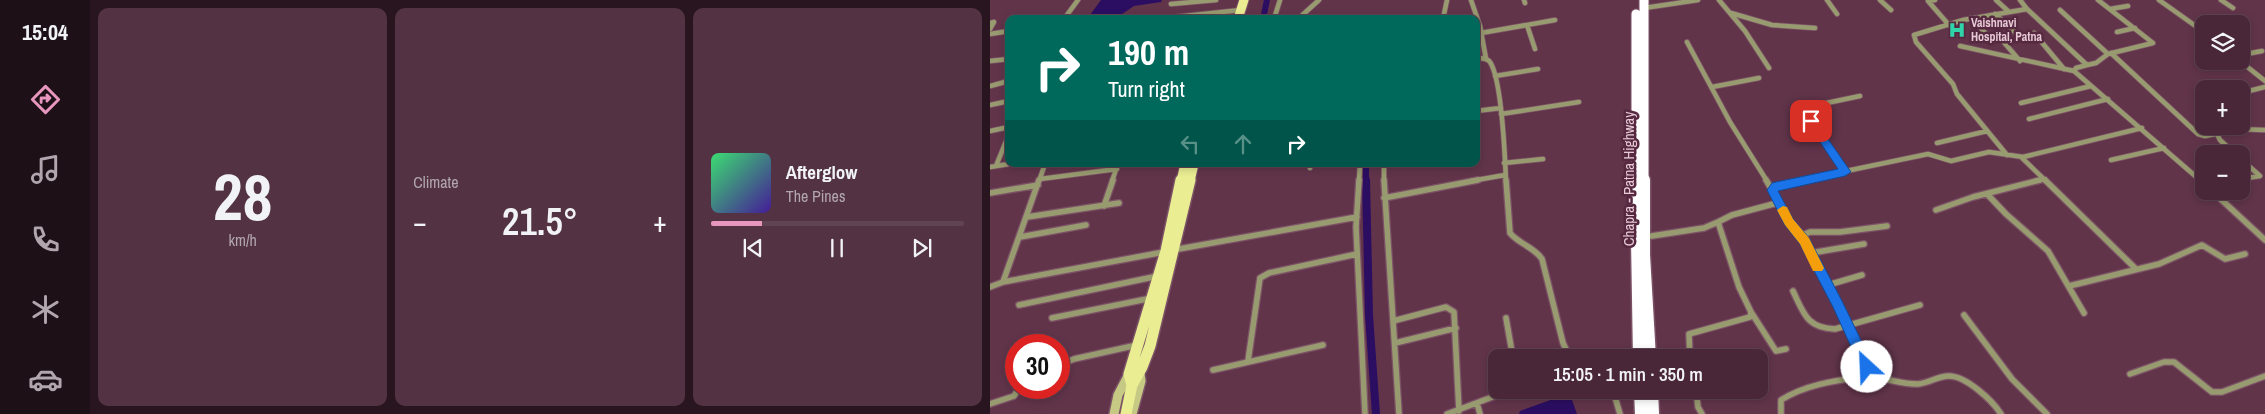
<!DOCTYPE html>
<html lang="en">
<head>
<meta charset="utf-8">
<style>
	:root { --surface:#492738; --page:#533343; --text:#f1f3f6; --muted:#b1a5ae; --line:#614453; --accent:#e797bd }
	body { margin:0; font-family:"Archivo Narrow",sans-serif; background:var(--page); color:var(--text); height:100vh; display:flex; flex-direction:column; font-size:19px; white-space:nowrap }
	* { box-sizing:border-box; margin:0 }
	p { font-size:16px; color:var(--muted) }
	.icon { flex:none; width:28px; height:28px; fill:none; stroke:currentColor; stroke-width:2; stroke-linecap:round; stroke-linejoin:round }
	.map { position:relative; flex:1; overflow:hidden }
	.details { display:flex; flex-direction:column; gap:8px; padding:8px; background:#28151f; width:900px }
	.details>* { flex:none }
	.hud { position:absolute; left:15px; top:15px; width:475px; height:152px; border-radius:10px; box-shadow:0 2px 8px #0003,0 0 0 1px var(--line); background:#00695c; color:#fff; overflow:hidden }
	.fabs { position:absolute; left:1205px; top:15px; display:grid; gap:10px }
	.fabs a { display:grid; place-items:center; width:55px; height:55px; border-radius:10px; background:var(--surface); box-shadow:0 2px 8px #0003,0 0 0 1px var(--line); font-size:25px }
	.speed { position:absolute; left:15px; top:334px; display:flex; gap:10px; font-size:25px; font-weight:700; text-align:center }
	.speed>* { display:grid; place-content:center; width:65px; height:65px; border-radius:50%; background:var(--surface); box-shadow:0 2px 8px #0003,0 0 0 1px var(--line); line-height:1 }
	.speed .limit { border:8px solid #d22; background:#fff; color:#111 }
	.pin { position:absolute; display:grid; place-items:center; width:42px; height:42px; color:#fff; margin:-21px; border-radius:10px; box-shadow:0 2px 8px #0006 }
	.me { position:absolute; width:55px; margin:-28px; rotate:335deg; stroke-linejoin:round; filter:drop-shadow(0 0 4px #0008) }
	.turn { display:flex; align-items:center; gap:18px; height:105px; padding:0 20px; font-size:22px }
	.turn .icon { width:65px; height:65px; stroke-width:2.5 }
	.turn b { display:block; font-size:35px; line-height:42px }
	.lanes { display:flex; align-items:center; height:48px; padding:0 20px; background:#0003; justify-content:center; gap:25px; direction:ltr }
	.lanes .off { opacity:.35 }
	.big { font-size:38px; font-weight:600; line-height:1.1 }
	.details .widget { flex:1; display:flex; flex-direction:column; justify-content:center; gap:8px; min-width:0; padding:0 18px; border-radius:10px; background:var(--page) }
	.details .dial { align-items:center; gap:0 }
	.dial b { font-size:65px; line-height:1 }
	.song { display:flex; align-items:center; gap:15px }
	.cover { width:60px; height:60px; border-radius:8px; background:linear-gradient(135deg,hsl(140 70% 55%),hsl(260 70% 35%)) }
	.played { height:5px; border-radius:2px; background:linear-gradient(90deg,var(--accent) 20%,var(--line) 20%) }
	.keys { display:flex; justify-content:space-around; direction:ltr }
	.heat { display:flex; justify-content:space-between; align-items:center; font-size:28px; direction:ltr }
	.details .tiles { flex:1; display:grid; gap:8px; grid-template-columns:repeat(3,1fr) }
	.trip { position:absolute; left:498px; top:349px; width:280px; height:50px; border-radius:10px; background:var(--surface); box-shadow:0 2px 8px #0003,0 0 0 1px var(--line); font-weight:600; line-height:50px; text-align:center }
	main { display:flex; flex:1; min-height:0 }
	.menu { display:flex; flex-direction:column; width:90px; justify-content:space-around; align-items:center; background:#1d1016; color:var(--muted) }
	.menu .icon { width:35px; height:35px }
	.menu .on { color:var(--accent) }
	.menu b { font-size:22px; color:var(--text) }
	.map>svg:first-child { display:block }
</style>
</head>
<body>
<main>
<nav class="menu">
<b>15:04</b>
<svg class="icon on" aria-label="directions" viewBox="0 0 24 24"><path d="M12 3l9 9-9 9-9-9zM9 14v-3h6M13 9l2 2-2 2"/></svg>
<svg class="icon" aria-label="music" viewBox="0 0 24 24"><path d="M9 18V5l10-2v13"/><circle cx="6" cy="18" r="3"/><circle cx="16" cy="16" r="3"/></svg>
<svg class="icon" aria-label="phone" viewBox="0 0 24 24"><path d="M5 4h4l2 5-3 2q2 4 5 5l2-3 5 2v4C11 20 4 13 5 4z"/></svg>
<svg class="icon" aria-label="climate" viewBox="0 0 24 24"><path d="M12 3v18M4 7l16 10M4 17L20 7"/></svg>
<svg class="icon" aria-label="car" viewBox="0 0 24 24"><path d="M5 17H2v-5l4-1 3-4h7l3 4 3 1v5h-3M9 17h6M6 11h13"/><circle cx="7" cy="17" r="2"/><circle cx="17" cy="17" r="2"/></svg>
</nav>
<section class="details">
<div class="tiles">
<div class="widget dial"><b>28</b><p>km/h</p></div>
<div class="widget"><p>Climate</p>
<div class="heat"><a>−</a><b class="big">21.5°</b><a>+</a></div>
</div>
<div class="widget">
<div class="song"><i class="cover"></i><div><b>Afterglow</b><p>The Pines</p></div></div>
<div class="played"></div>
<div class="keys"><svg class="icon" aria-label="previous" viewBox="0 0 24 24"><path d="M18 5L8 12l10 7zM5 5v14"/></svg><svg class="icon" aria-label="pause" viewBox="0 0 24 24"><path d="M8 5v14M16 5v14"/></svg><svg class="icon" aria-label="next" viewBox="0 0 24 24"><path d="M6 5l10 7-10 7zM19 5v14"/></svg></div>
</div>
</div>
</section>
<div class="map">
<svg width="1275" height="414" viewBox="0 0 1275 414">
	<rect width="100%" height="100%" fill="#61344a"/>
	<path fill="#2b0e62" d="M111,0H172L171,2L144,6L126,18L97,19Z
		M566,398L582,400L587,414H529L530,411Z"/>
	<g fill="none" stroke-linecap="round" stroke-linejoin="round">
		<path stroke="#2b0e62" stroke-width="6" d="M273,19L277,0
			M376,164V181"/>
		<path stroke="#2b0e62" stroke-width="8" d="M376,180L379,315L386,414"/>
		<g stroke="#7c5266" stroke-width="6">
			<path id="street-far1" d="M481,0L490,26L496,59
				M534,0L535,3
				M729,0L755,31L779,68
				M837,0L847,14
				M890,0L901,10
				M945,0L938,1L959,25
				M1006,0L1018,11
				M1030,0L1037,9
				M1169,0L1214,32
				M1231,0L1243,8
				M181,4L226,0
				M654,8L708,0
				M1120,9L1138,6
				M1070,10L1118,54
				M741,13L782,25L825,28
				M1005,14L1027,34
				M367,17V19
				M981,18L1001,39
				M74,19L88,0
				M166,19L251,10
				M284,19L290,0
				M308,19L329,0
				M453,19L457,0
				M0,23L4,22L0,29
				M537,25L545,49
				M1127,32L1145,28
				M491,33L565,20
				M1044,33L1074,69
				M0,34L19,31
				M1012,40L1030,61
				M697,42L740,122L777,181
				M970,46L1084,71
				M1121,53L1208,134L1215,136L1225,134
				M1251,55L1272,51
				M486,58C491,58 497,58 500,62C512,80 515,157 516,181
				M0,61L19,59
				M1250,61L1275,81
				M1097,65L1106,63L1118,54L1163,43L1108,0
				M505,76L548,69
				M0,86L15,82L19,76
				M722,87L769,78
				M1251,93L1275,87
				M1031,103L1101,86
				M0,105L19,101
				M1207,109H1214
				M486,111L511,108
				M511,114L589,102
				M1039,119L1118,99
				M0,131L19,127
				M947,143L997,131
				M1245,154L1230,140L1226,132L1243,129L1275,130
				M1017,155L967,94L963,84L926,42L924,35L973,20L1037,9L1097,65L1086,68L1084,71L1211,181
				M1031,157L1056,181
				M1251,159L1270,176L1251,179
				M1121,160L1174,148
				M514,163L553,159
				M394,164V181
				M6,166L19,134
				M0,167L19,164
				M320,168L321,164
				M855,172L813,108L870,96
				M50,179L127,169
				M49,181L55,164
				M122,181L128,164
				M369,181L370,164
				M481,181L515,175
				M808,181L938,154L961,161L999,152L1033,157L1152,128
				M1045,181L1055,179"/>
		</g>
		<g stroke="#7c5266" stroke-width="8">
			<path id="street" d="M369,180L366,227L375,414
				M394,180L409,414
				M516,180L520,233C529,244 544,247 552,259L573,343L580,358
				M776,180L782,190
				M1055,180L1146,269
				M1210,180L1214,184
				M1222,191L1275,240
				M0,193L48,185
				M998,195L1016,214L1058,251L1094,313
				M394,198L488,180
				M788,201L799,222L814,241L848,305L877,367L871,377C843,381 815,385 791,400V414
				M114,206L123,180
				M946,210L983,197L1050,180
				M37,217L129,203
				M728,222L742,215L787,203L788,201L782,190L786,186L814,180
				M810,236L820,232H850L897,226
				M30,237L96,225
				M655,237L714,228L728,222L749,287L761,312L760,317L699,334L700,358
				M183,250L367,217
				M821,253L874,244
				M13,282L49,180
				M838,285L872,275
				M1079,286L1169,264L1212,245L1235,259L1255,254
				M0,287L13,282L174,252
				M803,291C814,314 817,328 845,329L930,305
				M29,305L168,276
				M761,312L786,351L796,349
				M974,315L1022,379L1057,414
				M62,318L162,298
				M516,318L523,358
				M403,321L456,307L464,312L469,411
				M405,343L466,328
				M258,361L270,278L279,273L367,254
				M69,366L84,359L147,345
				M223,370L333,345
				M875,373C892,378 910,384 928,384C939,383 948,376 959,376C976,376 1002,400 1011,414
				M1140,374L1174,362H1184L1222,392H1232L1275,376
				M623,390L630,414
				M706,390L708,407L712,414
				M487,403L490,414
				M0,404L24,396L29,388
				M457,414L521,390"/>
		</g>
		<g stroke="#7c5266" stroke-width="12">
			<path id="secondary" d="M124,414L128,395L139,374
				M142,414L151,381L150,374"/>
		</g>
		<g stroke="#7c5266" stroke-width="11">
			<path id="primary-far1" d="M248,19L254,0
				M191,181L195,164
				M200,181L204,164"/>
		</g>
		<g stroke="#7c5266" stroke-width="14">
			<path id="primary" d="M142,385L152,367L160,346L200,180
				M136,414L142,385L139,374L176,251L191,180"/>
		</g>
		<g stroke="#7c5266" stroke-width="11">
			<path id="highway-far1" d="M654,0V181
				M646,14V181"/>
		</g>
		<g stroke="#7c5266" stroke-width="15">
			<path id="highway" d="M646,180L649,358
				M654,180V255L660,358
				M650,390L651,414
				M662,390L663,414"/>
		</g>
		<use href="#street-far1" stroke="#989a6f" stroke-width="4.5"/>
		<use href="#street" stroke="#989a6f" stroke-width="5.5"/>
		<use href="#secondary" stroke="#c6c983" stroke-width="9"/>
		<use href="#primary-far1" stroke="#eaed92" stroke-width="9"/>
		<use href="#primary" stroke="#eaed92" stroke-width="11"/>
		<use href="#highway-far1" stroke="#fff" stroke-width="9"/>
		<use href="#highway" stroke="#fff" stroke-width="12"/>
	</g>
	<path fill="#1a73e8" stroke="#114b97" d="M821,117L824,119L861,172L855,176L788,191L803,219L819,238L852,301L884,367L882,371L877,373L872,371L843,307L810,244L795,225L777,190L782,183L786,182L848,169L816,121Z"/>
	<path fill="#f59e0b" d="M793,206L797,207L803,219L819,238L834,268L832,271H823L810,244L795,225L787,210Z"/>
	<defs>
		<g id="hospital-bare" transform="scale(1.35)"><path d="M-5-5h3v3.5h4V-5h3V5h-3V1.5h-4V5h-3Z" fill="#30d4a9" stroke="#562940" stroke-width="2.5" paint-order="stroke"/></g>
	</defs>
	<g fill-rule="evenodd">
		<use href="#hospital-bare" x="967" y="30"/>
	</g>
	<g text-anchor="middle" dominant-baseline="central" stroke-width="5" stroke-linejoin="round" paint-order="stroke">
		<g font-size="12" font-weight="bold" fill="#e7cad6" stroke="#562940" text-anchor="start">
			<text x="981" y="23">Vaishnavi<tspan x="981" dy="14">Hospital, Patna</tspan></text>
		</g>
		<g font-size="15" fill="#e7cad6" stroke="#562940">
			<text transform="translate(638 179) rotate(-90)">Chapra - Patna Highway</text>
		</g>
	</g>
</svg>
<div class="fabs">
<a><svg class="icon" aria-label="layers" viewBox="0 0 24 24"><path d="M12 4l9 5-9 5-9-5zM3 14l9 5 9-5"/></svg></a>
<a>+</a>
<a>−</a>
</div>
<div class="speed"><div class="limit">30</div></div>
<div class="pin" style="left:821px;top:121px;background:#d93025"><svg class="icon" aria-label="arrive" viewBox="0 0 24 24"><path d="M6 21V4h12l-3 4 3 4H6"/></svg></div>
<svg class="me" style="left:877px;top:367px" viewBox="-20 -20 40 40"><circle r="19" fill="#fff"/><path d="M0-13L10 11 0 6-10 11z" fill="#1a73e8"/></svg>
<div class="trip">15:05 · 1 min · 350 m</div>
<div class="hud">
<div class="turn"><svg class="icon" aria-label="right" viewBox="0 0 24 24"><path d="M7 20v-9h11M14 6l5 5-5 5"/></svg><div><b>190 m</b>Turn right</div></div>
<div class="lanes"><svg class="icon off" aria-label="left" viewBox="0 0 24 24"><path d="M17 20v-9H6M10 6l-5 5 5 5"/></svg><svg class="icon off" aria-label="ahead" viewBox="0 0 24 24"><path d="M12 20V5M6 11l6-6 6 6"/></svg><svg class="icon" aria-label="right" viewBox="0 0 24 24"><path d="M7 20v-9h11M14 6l5 5-5 5"/></svg></div>
</div>
</div>
</main>
</body>
</html>
